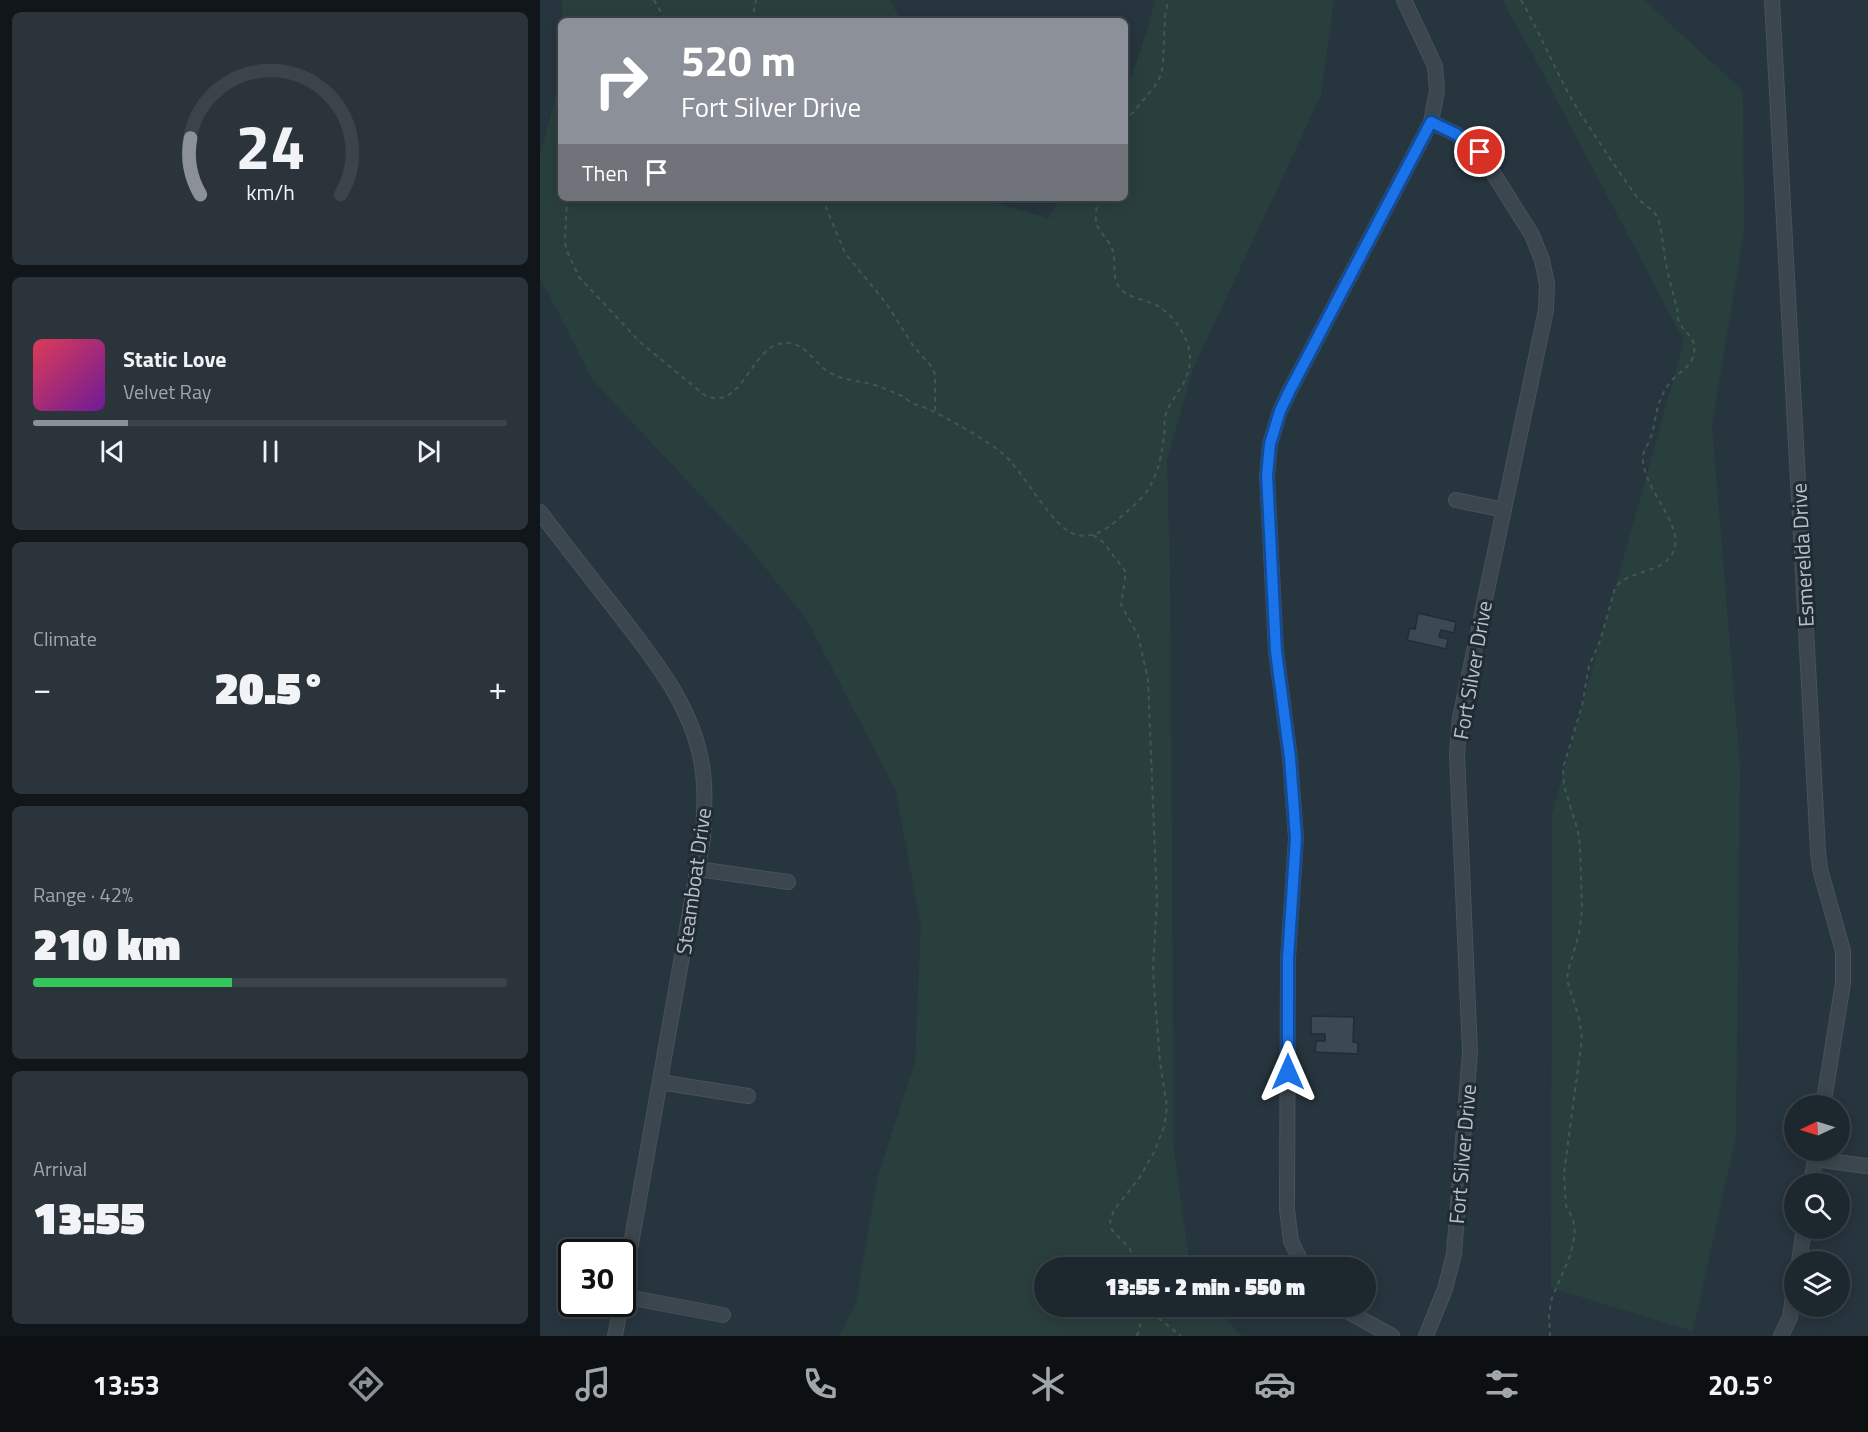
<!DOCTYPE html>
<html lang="en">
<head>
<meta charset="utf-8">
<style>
	:root { --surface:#1d282e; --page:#2a343a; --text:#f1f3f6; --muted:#a0a6aa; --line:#3b444a; --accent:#8c9099 }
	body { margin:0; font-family:"Titillium Web",sans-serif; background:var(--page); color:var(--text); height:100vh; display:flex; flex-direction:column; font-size:22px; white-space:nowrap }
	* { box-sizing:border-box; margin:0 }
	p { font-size:20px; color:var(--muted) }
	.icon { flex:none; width:33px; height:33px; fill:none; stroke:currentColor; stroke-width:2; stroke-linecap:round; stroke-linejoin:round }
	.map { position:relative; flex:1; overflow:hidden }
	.panel { display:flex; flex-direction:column; gap:12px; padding:12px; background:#101619; width:540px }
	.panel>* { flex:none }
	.top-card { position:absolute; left:18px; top:18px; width:570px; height:183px; border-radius:9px; box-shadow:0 3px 15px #0003,0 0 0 2px var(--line); background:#8c9099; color:#fff; overflow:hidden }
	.needle { width:39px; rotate:266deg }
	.controls { position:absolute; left:1244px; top:1095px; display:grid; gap:12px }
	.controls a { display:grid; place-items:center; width:66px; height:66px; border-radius:50%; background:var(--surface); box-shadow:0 3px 15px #0003,0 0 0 2px var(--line); font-size:30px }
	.speed { position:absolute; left:18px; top:1239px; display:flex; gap:12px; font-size:30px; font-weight:700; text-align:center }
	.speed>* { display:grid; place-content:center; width:78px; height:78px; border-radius:50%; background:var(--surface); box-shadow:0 3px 15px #0003,0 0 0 2px var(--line); line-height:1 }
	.speed .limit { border:3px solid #111; border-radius:9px; background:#fff; color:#111 }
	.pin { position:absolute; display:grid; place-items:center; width:51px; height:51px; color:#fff; margin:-26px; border:3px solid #fff; border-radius:50%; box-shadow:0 2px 6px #0007 }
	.me { position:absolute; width:66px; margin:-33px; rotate:0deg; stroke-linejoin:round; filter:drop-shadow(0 0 4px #0008) }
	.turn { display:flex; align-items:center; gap:21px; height:126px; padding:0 24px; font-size:27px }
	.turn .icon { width:78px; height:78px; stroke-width:2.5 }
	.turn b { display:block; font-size:42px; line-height:51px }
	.then { display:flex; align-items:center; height:57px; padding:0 24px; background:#0003; gap:12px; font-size:22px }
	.big { font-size:45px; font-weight:800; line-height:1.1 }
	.panel .card { flex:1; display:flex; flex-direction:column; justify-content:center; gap:9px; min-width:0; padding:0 21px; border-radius:9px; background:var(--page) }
	.panel .dial { align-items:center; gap:0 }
	.dial svg { height:156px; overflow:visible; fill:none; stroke:var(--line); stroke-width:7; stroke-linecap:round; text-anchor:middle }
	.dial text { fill:var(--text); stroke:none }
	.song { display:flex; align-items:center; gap:18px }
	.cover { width:72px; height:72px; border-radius:9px; background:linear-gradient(135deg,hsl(350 70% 55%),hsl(280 70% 35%)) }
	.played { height:6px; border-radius:3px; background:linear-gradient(90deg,var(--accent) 20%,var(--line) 20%) }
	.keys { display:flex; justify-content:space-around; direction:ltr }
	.heat { display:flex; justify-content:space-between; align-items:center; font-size:33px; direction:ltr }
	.charge { height:9px; border-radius:4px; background:linear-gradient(90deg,#34c759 42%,var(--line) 0) }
	.trip { position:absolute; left:494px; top:1257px; width:342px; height:60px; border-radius:30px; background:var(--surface); box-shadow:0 3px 15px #0003,0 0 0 2px var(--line); font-weight:800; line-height:60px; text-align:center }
	.tabs { display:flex; height:96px; justify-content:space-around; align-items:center; background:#0c1012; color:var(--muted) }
	.tabs .icon { width:42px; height:42px }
	.tabs .current { color:var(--accent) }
	.tabs b { font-size:27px; color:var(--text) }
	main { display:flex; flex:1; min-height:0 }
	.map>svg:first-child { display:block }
</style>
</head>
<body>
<main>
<section class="panel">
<div class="card dial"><svg viewBox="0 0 100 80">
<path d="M14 69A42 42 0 1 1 86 69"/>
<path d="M14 69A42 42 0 0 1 9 40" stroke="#8c9099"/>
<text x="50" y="56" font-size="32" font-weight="700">24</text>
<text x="50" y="72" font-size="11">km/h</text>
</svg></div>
<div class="card">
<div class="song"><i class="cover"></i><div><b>Static Love</b><p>Velvet Ray</p></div></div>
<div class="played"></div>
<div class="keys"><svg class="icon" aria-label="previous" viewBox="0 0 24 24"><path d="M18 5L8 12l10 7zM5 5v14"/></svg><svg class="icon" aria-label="pause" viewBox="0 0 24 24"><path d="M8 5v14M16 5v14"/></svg><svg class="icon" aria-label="next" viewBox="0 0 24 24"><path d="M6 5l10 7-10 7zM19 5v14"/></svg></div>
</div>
<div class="card"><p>Climate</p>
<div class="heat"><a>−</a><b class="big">20.5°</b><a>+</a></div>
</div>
<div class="card"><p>Range · 42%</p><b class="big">210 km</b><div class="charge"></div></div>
<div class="card"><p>Arrival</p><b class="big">13:55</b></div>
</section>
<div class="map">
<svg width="1328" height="1336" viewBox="0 0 1328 1336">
	<rect width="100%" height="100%" fill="#27353e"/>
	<path fill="#293f3e" d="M22,0H350L361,21H22Z
		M615,0H794L781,95L653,369L627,460L630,575L634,1151L650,1267L504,1268V1306L675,1307L702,1336H299L316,1302L337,1179L375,1062L381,925L355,789L267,620L206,544L52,379L0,277V154L21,77V198H452L455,203L508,218L520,198H585V95L608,28Z
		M962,0H1104L1203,91L1204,231L1172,426L1200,767L1196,1136L1153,1331L1011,1288L1012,814L1144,341L992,53Z"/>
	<path fill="#3a4954" stroke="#222d35" stroke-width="1.5" d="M878,613L916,622L914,633L901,630L899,637L908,639L906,649L867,640L870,628L875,629Z
		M771,1016L814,1017L813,1042L818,1043V1054L775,1052L776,1041H785V1034H771Z"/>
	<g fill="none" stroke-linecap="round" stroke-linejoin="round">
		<g stroke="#48525a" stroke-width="16">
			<path id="street" d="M1232,0L1278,851L1280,869L1303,951V983L1283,1106
				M916,500L964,510
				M0,512C25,545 51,578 76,610C112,657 152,704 162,765C166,789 164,814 163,838L82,1295
				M158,869L248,882
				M120,1082L208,1096
				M1275,1159L1326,1166
				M1271,1184L1276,1153
				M1259,1262L1264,1228
				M764,1268L751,1241L747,1209L748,958L756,838L750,758L736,651L727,475L730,444L740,411L749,392L891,122L897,91L895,66L864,0
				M82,1296L183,1315
				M798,1306L852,1336
				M75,1336L81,1304
				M886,1336L905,1289L914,1254L930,1052L917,754L920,718L1006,310L1007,284L1002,260L992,235L940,152L916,134L891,122
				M1241,1336L1250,1317L1254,1291"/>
		</g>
		<path stroke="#425755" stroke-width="2" stroke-dasharray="4.5 4.5" stroke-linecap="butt" d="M114,0L126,21
			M981,0C1004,39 1019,82 1044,119C1061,145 1078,171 1096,196C1103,205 1114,209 1118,219C1123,233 1123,249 1126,264C1129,279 1133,293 1137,308C1138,312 1137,318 1139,322C1145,334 1157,337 1154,353C1151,369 1137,372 1129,384C1114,404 1118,418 1110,439C1108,445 1104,450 1103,456C1101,488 1144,523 1134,550C1126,574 1088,569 1075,588L1060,641L1049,666L1042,706L1023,768L1024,786L1038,831L1040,847L1042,910L1039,934L1028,971L1027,980L1039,1018L1042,1038L1024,1173L1026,1206L1033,1219L1035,1234L1030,1256L1012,1298L1009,1314L1010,1336
			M212,21L216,0
			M585,122L615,86L621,75L623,64L625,17L628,0
			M27,198L25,240L26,249L39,277L100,342L163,394C200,415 209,352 239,344C262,338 271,359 287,371C300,380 316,380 330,384C340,386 350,391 360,395C364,397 367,400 371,402C377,406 386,407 392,411C411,420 446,440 462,453C483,470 511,526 534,534C557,542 576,521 592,507C615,489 621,463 624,435C625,430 624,423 625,417C630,397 649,385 650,360C651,339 633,314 616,305C604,299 587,298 579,287C572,278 576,262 573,252C571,241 561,235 557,225C554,217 557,206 559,198
			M282,198L305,253L346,303L374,347L392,367L395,374V412
			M553,535L563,542L586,572L581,605L598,635L608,680L617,902L613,966L614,987L620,1062L627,1107L624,1127L614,1152L600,1177L574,1210L570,1221L572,1230L590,1249L597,1268
			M602,1310L621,1320L641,1336
			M597,1336L601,1322L603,1306"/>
		<use href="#street" stroke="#3b464e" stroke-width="14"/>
	</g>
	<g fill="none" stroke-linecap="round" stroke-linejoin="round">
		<g stroke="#114b97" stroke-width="15">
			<path id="route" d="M748,1072V958L756,838L750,758L736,651L727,475L730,444L740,411L749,392L891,122L916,134L940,152"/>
		</g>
		<use href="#route" stroke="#1a73e8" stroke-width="10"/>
	</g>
	<g text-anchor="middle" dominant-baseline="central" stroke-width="6" stroke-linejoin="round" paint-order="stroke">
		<g font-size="21" fill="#b8c1c9" stroke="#202b33">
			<text transform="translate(1262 555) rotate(-93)">Esmerelda Drive</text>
			<text transform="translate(932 670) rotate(-80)">Fort Silver Drive</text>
			<text transform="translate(153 881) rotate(-82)">Steamboat Drive</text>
			<text transform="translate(922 1154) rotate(-85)">Fort Silver Drive</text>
		</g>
	</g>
</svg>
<div class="controls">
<a><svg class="needle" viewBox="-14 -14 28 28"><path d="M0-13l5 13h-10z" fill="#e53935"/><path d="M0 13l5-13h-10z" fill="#a0a6aa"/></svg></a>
<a><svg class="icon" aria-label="search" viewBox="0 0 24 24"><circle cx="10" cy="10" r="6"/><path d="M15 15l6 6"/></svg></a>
<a><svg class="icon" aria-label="layers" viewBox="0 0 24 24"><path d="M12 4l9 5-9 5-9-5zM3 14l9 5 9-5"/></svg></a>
</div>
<div class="speed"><div class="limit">30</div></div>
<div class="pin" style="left:940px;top:152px;background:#d93025"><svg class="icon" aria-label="arrive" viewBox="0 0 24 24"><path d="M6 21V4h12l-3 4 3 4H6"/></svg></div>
<svg class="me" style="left:748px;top:1072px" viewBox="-20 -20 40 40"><path d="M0-17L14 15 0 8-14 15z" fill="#1a73e8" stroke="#fff" stroke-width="4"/></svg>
<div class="trip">13:55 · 2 min · 550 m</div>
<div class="top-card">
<div class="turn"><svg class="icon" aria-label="right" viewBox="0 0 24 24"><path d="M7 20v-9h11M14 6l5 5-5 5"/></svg><div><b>520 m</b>Fort Silver Drive</div></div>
<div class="then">Then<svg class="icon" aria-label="arrive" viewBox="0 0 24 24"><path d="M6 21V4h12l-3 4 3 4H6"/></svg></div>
</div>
</div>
</main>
<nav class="tabs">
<b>13:53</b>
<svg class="icon current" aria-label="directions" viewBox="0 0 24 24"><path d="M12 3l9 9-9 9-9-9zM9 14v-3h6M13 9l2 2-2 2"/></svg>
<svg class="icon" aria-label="music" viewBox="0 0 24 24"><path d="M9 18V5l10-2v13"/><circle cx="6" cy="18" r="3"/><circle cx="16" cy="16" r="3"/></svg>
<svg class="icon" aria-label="phone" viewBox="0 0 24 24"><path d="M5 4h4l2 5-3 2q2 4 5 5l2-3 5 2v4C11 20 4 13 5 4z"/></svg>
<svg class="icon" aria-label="climate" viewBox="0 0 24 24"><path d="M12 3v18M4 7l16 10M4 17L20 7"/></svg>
<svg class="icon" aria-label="car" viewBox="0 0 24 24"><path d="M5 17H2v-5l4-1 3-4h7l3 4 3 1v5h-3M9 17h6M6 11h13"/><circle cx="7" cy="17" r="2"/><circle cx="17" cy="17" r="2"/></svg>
<svg class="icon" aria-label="filters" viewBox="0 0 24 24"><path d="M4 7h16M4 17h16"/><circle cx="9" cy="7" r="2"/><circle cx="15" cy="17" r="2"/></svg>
<b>20.5°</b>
</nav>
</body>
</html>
